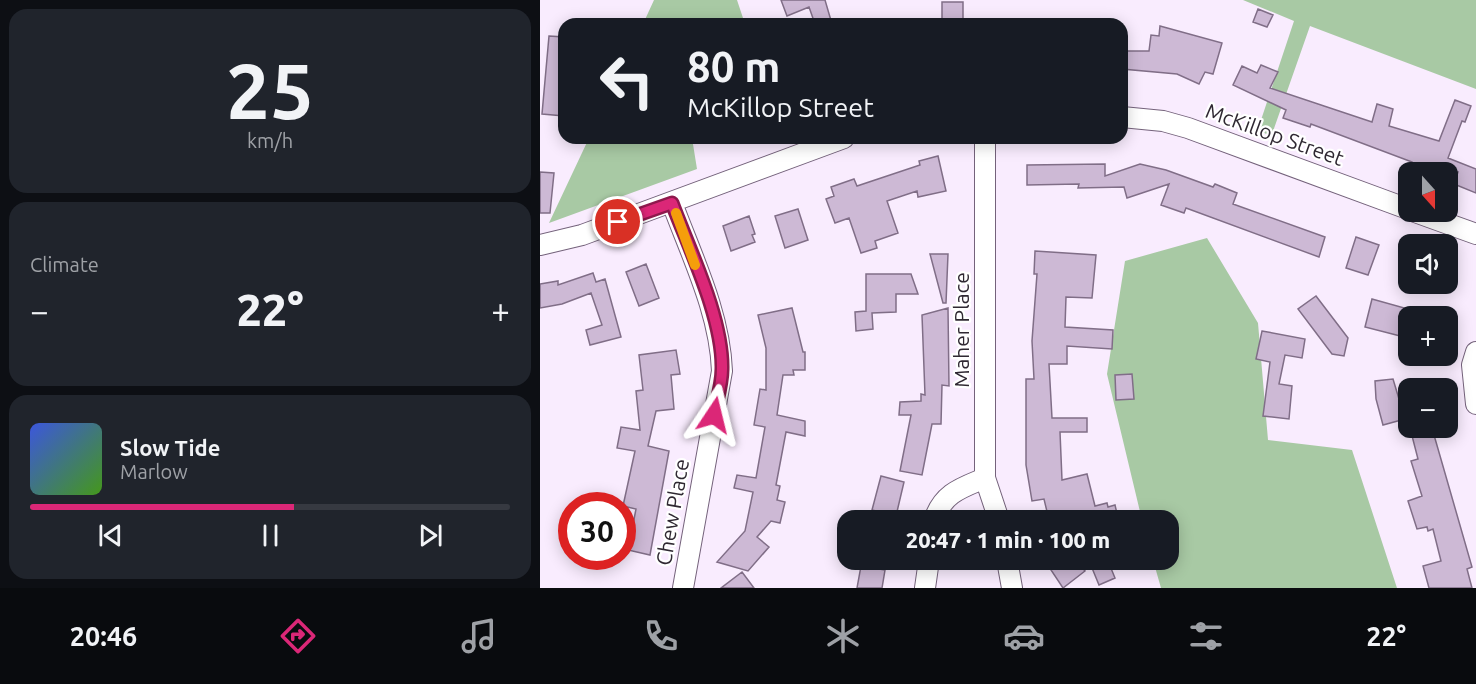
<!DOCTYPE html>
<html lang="en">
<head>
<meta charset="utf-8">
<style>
	:root { --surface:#171b24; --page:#20242c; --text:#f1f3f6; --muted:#9ea1a6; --line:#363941; --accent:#db2777 }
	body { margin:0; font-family:Ubuntu,sans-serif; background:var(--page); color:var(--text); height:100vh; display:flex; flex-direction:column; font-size:22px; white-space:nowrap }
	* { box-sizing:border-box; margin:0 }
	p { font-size:20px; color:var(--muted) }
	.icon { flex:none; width:33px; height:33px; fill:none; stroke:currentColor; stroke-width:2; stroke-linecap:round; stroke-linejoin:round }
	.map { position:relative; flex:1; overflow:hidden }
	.panel { display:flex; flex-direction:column; gap:9px; padding:9px; background:#0d0f14; width:540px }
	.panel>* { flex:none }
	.top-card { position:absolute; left:18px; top:18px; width:570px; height:126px; border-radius:18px; box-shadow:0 3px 15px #0003; background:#171b24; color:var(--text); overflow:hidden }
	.needle { width:39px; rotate:159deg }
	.buttons { position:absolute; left:858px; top:162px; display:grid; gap:12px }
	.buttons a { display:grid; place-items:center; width:60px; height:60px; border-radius:12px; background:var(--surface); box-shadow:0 3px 15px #0003; font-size:30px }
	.speed { position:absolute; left:18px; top:492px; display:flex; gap:12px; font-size:30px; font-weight:700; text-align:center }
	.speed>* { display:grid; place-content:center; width:78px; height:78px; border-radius:50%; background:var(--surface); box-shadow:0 3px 15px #0003; line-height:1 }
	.speed .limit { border:9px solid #d22; background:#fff; color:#111 }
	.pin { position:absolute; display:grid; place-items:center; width:51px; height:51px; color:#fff; margin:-26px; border:3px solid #fff; border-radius:50%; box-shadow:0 2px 6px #0007 }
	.me { position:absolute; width:66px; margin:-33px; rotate:10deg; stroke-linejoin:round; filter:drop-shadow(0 0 4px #0008) }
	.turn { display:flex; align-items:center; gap:21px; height:126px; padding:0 30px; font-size:27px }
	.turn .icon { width:78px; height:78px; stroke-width:2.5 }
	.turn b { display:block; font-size:42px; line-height:51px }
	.big { font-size:45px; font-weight:800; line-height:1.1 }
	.panel .widget { flex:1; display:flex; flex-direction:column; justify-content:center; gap:9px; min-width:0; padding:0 21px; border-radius:18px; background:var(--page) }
	.panel .dial { align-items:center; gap:0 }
	.dial b { font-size:78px; line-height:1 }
	.song { display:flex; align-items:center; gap:18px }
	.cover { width:72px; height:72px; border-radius:9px; background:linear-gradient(135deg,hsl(230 70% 55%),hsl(100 70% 35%)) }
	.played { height:6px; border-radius:3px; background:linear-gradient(90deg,var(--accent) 55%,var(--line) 55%) }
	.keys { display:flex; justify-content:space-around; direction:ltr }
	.heat { display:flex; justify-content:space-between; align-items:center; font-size:33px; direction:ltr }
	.trip { position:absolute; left:297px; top:510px; width:342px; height:60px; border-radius:18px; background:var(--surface); box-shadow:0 3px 15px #0003; font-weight:800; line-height:60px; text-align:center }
	.dock { display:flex; height:96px; justify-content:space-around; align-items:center; background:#090b0e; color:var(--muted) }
	.dock .icon { width:42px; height:42px }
	.dock .selected { color:var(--accent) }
	.dock b { font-size:27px; color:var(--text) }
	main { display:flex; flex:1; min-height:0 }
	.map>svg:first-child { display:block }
</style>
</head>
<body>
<main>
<section class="panel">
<div class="widget dial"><b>25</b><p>km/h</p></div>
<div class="widget"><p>Climate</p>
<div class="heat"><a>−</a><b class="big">22°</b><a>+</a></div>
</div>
<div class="widget">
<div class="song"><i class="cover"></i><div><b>Slow Tide</b><p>Marlow</p></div></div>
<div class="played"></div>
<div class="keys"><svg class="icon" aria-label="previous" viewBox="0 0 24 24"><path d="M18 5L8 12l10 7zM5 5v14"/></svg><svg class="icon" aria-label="pause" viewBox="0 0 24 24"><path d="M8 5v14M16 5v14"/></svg><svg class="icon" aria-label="next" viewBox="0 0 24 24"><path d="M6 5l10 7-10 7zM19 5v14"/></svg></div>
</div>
</section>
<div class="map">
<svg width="936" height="588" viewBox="0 0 936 588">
	<rect width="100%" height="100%" fill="#f9ecfe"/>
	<path fill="#a8c9a4" d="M114,0H197L205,24H103Z
		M703,0H936V89L770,26L731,137L718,129L754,21Z
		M49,138H152L157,169L9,223Z
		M667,238L718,323L728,440L812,450L857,588H621L613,560H628V520H602L567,374L585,261Z"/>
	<path fill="#cdb9d5" stroke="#806e87" stroke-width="1.5" d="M241,0H285L292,24H275L269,7L247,16Z
		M402,2H423V19H402Z
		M718,9L733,15L727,27L713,22Z
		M620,26L682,43L673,74L665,72L659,84L637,74L582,69V51H609L611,35L619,36Z
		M9,36L24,37V116L2,114Z
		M721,65L738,72L730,88L832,122L837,104L853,109L849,126L899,141L915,100L931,106L925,122L922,121L908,158L936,169V193L914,184L918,172H887L871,166L872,162L771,124L770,127L743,118L746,110L693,85L702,66L717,73Z
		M398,156L406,191L378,197L377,191L347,201L358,233L335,241L337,248L321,253L309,218L295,223L286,199L294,196L291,187L314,179L317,186L380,165L379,161Z
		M565,164V176L600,164L626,170L673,187L675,184L697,193L693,204L785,237L779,257L646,208L644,213L621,205L629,184L587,198L584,187L538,188L539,184L487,185V165Z
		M0,172L14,173L10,213H0Z
		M258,209L268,240L245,248L235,216Z
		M209,216L215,234L212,235L215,242L191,251L183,226Z
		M816,237L839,245L828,275L806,268Z
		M495,251L556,255L552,298L526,297L525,327L573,330L572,349L527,346V364H509L512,418H547V432H520L522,480L547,474L555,506L567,503L568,507L575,505L578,518L571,520H509L504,499L492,501L486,465V379H494L492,341L497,274H494Z
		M390,254H408L406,303H403Z
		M106,264L119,298L99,306L86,272Z
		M53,273L56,282L65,279L81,337L50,345L46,330L62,325L51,293L22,304L0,308V284L18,281V285Z
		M326,274H371L378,294H356V312L332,313L333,329L316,331L315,312L326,311Z
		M776,296L808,338L804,356L792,354L758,309Z
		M832,299L868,309V338L825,327Z
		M252,308L263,352H265V370H253L254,375H243L237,415L265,421V436L246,432L236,485L240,486L237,500L245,502L240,523L231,521L217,537L229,547L208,571L177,562L205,531L213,492L194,488L197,475L216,478L225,427L214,425L220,389L226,390V348L218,315Z
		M408,308L409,386L402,385L401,424H392L382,475L360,471L371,415H359L360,402L381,401V394L385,395L382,315Z
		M722,331L765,339L762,358L745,355L739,384L752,386L749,419L723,416L730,362L716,359Z
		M136,350L140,374L131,375L134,409L116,411L108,446L129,451L110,555L88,550L96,509L83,506L95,451L77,448L81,427L100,430L96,391L103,390L99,355Z
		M592,374L594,399L576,400L575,375Z
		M853,379L865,419L843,425L836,399L835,381Z
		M870,428H892L932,567L927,569L932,588H889L883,566L901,561L893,529L888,531L887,527L877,529L868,501L882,496L871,461L878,459Z
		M341,476L364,482L356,516L332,510Z
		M524,560H536L545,571L523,588L511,570Z
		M568,561L575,578L559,585L552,568Z
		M321,566L345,570L342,588H317Z
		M202,572L214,588H181Z"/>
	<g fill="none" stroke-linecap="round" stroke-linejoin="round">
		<g stroke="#74627b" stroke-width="22">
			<path id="street" d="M582,117L623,121L648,128L868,209
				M445,138V478L459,520
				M132,203C152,257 180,313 182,371L143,588
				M875,212L936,234
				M0,245L42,235L304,138
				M936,352L932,365L936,404
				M394,520C403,493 421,488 445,478
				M467,560L472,588
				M385,588L389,560"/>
		</g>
		<use href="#street" stroke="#fff" stroke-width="20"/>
	</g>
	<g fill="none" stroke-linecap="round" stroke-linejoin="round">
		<g stroke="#8e194d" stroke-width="15">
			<path id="route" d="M78,222L132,203C150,251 183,318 182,369C182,384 177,400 174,415"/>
		</g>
		<use href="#route" stroke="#db2777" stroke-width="10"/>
		<path stroke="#f59e0b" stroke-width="10" d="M136,213L155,265"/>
	</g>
	<g text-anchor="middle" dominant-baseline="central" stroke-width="4.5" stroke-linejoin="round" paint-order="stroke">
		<g font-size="21" fill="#2f2832" stroke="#fff">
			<text transform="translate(735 134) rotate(20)">McKillop Street</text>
			<text transform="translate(421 330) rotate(-90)">Maher Place</text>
			<text transform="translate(132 512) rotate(-80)">Chew Place</text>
		</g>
	</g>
</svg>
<div class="buttons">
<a><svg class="needle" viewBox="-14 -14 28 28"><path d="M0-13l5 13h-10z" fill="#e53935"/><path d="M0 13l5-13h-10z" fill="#9ea1a6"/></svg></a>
<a><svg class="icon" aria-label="sound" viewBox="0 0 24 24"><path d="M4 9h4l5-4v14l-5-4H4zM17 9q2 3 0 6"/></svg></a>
<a>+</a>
<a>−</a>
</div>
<div class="speed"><div class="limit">30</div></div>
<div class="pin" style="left:78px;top:222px;background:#d93025"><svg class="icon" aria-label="arrive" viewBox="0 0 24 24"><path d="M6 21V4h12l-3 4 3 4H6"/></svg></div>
<svg class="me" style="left:174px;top:415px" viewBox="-20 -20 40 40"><path d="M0-17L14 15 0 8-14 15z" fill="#db2777" stroke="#fff" stroke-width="4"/></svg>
<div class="trip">20:47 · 1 min · 100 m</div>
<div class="top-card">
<div class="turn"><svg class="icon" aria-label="left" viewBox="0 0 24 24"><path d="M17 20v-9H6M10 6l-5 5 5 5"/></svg><div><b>80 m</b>McKillop Street</div></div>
</div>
</div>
</main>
<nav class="dock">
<b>20:46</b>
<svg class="icon selected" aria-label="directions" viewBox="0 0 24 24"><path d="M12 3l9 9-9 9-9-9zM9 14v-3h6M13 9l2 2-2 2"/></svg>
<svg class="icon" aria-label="music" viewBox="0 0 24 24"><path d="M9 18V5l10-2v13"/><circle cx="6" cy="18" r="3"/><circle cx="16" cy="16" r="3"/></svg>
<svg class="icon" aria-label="phone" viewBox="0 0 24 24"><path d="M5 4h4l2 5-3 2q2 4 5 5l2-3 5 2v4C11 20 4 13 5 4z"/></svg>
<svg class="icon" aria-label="climate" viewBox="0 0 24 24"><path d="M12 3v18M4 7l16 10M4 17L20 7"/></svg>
<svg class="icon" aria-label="car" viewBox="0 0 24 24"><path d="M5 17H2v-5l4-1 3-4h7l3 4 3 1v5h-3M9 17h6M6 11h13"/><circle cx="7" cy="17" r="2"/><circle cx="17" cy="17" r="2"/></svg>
<svg class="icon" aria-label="filters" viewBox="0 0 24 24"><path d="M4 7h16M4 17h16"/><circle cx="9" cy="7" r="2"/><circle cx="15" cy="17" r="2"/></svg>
<b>22°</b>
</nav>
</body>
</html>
